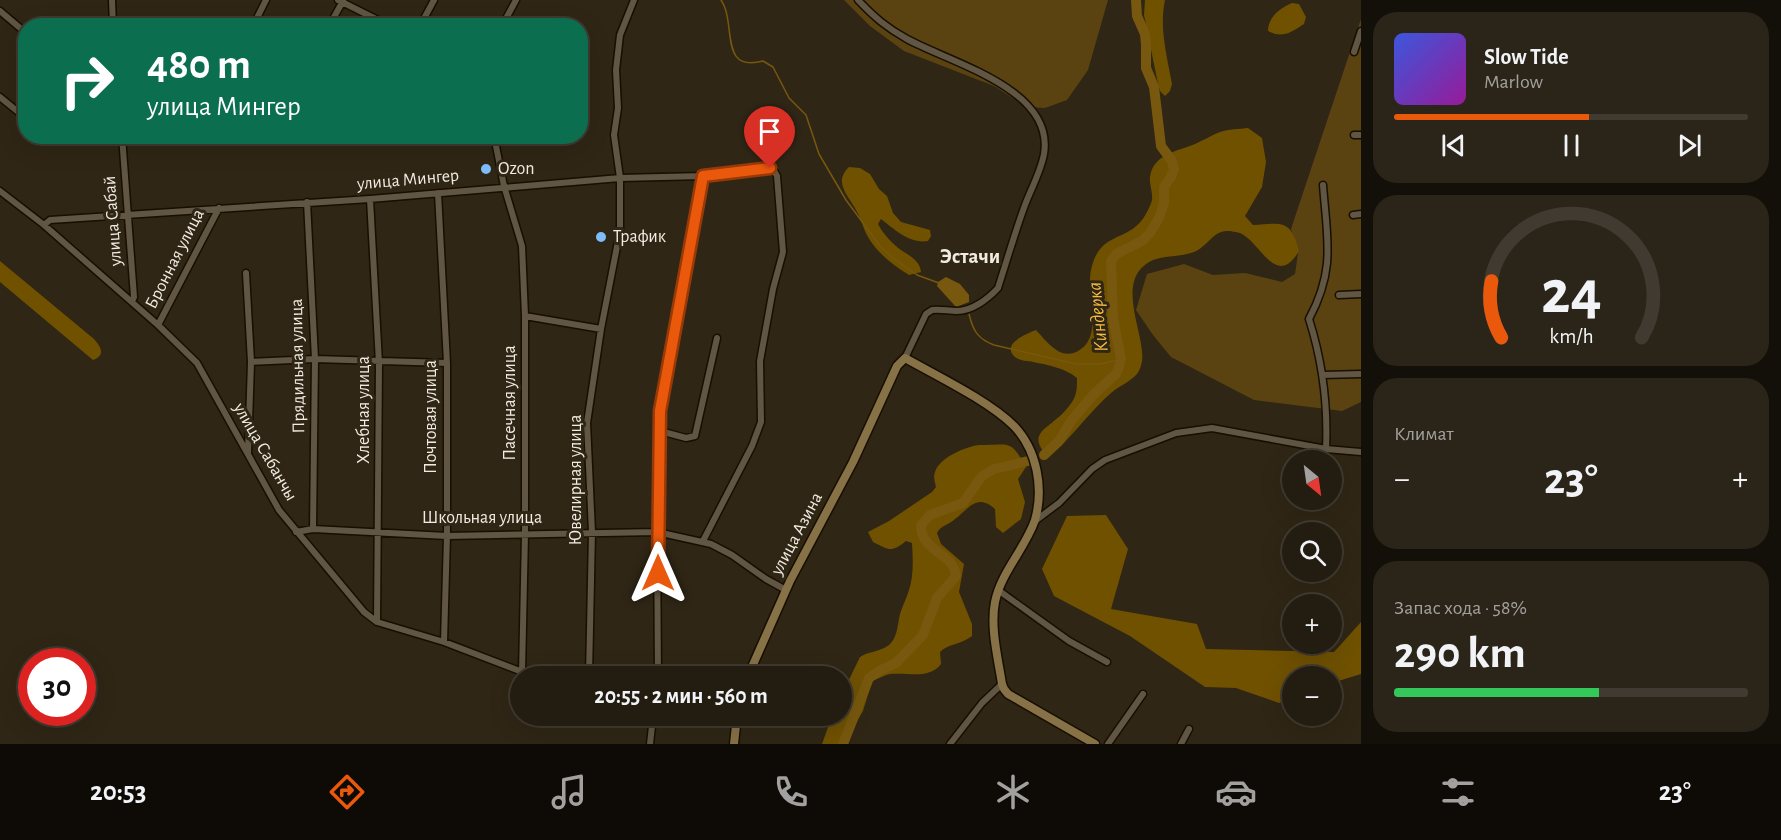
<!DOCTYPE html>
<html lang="ru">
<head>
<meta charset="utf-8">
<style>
	:root { --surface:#231c10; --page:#2b2519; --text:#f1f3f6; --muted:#a3a19f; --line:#403a30; --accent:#ea580c }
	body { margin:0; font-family:"Alegreya Sans",sans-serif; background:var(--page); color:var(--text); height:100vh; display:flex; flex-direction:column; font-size:22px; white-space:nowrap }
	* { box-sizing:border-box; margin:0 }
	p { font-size:20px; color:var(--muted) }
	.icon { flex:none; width:33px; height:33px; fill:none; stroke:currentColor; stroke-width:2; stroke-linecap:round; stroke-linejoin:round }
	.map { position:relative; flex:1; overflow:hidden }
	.panel { display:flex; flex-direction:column; gap:12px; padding:12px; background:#130f09; width:420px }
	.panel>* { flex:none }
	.hud { position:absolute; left:18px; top:18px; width:570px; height:126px; border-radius:24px; box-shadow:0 6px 24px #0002,0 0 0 2px var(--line); background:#0b6e4f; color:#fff; overflow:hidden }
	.needle { width:39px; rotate:151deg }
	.fabs { position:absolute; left:1282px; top:450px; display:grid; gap:12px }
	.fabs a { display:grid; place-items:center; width:60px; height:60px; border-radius:50%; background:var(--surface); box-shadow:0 6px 24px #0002,0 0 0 2px var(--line); font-size:30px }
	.speed { position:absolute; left:18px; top:648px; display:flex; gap:12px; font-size:30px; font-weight:700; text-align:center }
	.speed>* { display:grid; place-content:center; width:78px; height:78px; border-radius:50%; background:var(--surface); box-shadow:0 6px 24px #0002,0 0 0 2px var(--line); line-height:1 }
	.speed .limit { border:9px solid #d22; background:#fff; color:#111 }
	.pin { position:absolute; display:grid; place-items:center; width:51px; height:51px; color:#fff; margin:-62px -26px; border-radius:50% 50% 50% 0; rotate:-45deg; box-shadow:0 0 6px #0007 }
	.pin .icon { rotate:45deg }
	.me { position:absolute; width:66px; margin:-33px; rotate:0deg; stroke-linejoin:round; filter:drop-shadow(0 0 4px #0008) }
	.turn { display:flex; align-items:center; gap:21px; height:126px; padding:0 30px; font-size:27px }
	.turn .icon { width:78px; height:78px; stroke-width:2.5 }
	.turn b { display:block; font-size:42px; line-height:51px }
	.big { font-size:45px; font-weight:700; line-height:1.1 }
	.panel .tile { flex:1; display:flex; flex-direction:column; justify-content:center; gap:9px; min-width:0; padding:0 21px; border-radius:24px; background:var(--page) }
	.panel .dial { align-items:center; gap:0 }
	.dial svg { height:156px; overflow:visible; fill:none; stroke:var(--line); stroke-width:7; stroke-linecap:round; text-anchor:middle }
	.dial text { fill:var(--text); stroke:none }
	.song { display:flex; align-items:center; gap:18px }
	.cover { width:72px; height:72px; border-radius:9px; background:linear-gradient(135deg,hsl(230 70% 55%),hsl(300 70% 35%)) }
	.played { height:6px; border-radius:3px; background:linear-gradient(90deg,var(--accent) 55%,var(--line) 55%) }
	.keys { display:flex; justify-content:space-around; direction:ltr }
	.heat { display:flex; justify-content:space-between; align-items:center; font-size:33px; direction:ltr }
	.charge { height:9px; border-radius:4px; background:linear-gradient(90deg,#34c759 58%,var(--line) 0) }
	.trip { position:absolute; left:510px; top:666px; width:342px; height:60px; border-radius:30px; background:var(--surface); box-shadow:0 6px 24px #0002,0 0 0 2px var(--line); font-weight:700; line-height:60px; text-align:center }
	.tab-bar { display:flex; height:96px; justify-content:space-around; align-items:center; background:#0e0b06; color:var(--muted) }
	.tab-bar .icon { width:42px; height:42px }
	.tab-bar .on { color:var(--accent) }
	.tab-bar b { font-size:27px; color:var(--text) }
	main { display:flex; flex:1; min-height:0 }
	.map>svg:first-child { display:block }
</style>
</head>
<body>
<main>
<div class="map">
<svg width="1361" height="744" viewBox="0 0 1361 744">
	<rect width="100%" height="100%" fill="#2f2615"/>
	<path fill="#5a4311" d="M844,0H1108L1088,70L1067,100L1045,108L1027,107L994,86L904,51L870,26Z
		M1361,19V402L1342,411L1254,400L1171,357L1153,335L1136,310L1147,274L1184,264L1213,275L1245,273L1282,282L1295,274L1298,253L1291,229Z"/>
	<path fill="#6f5100" d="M1145,0H1165C1159,28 1167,56 1172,84L1170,91L1165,96L1160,91L1158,84L1144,15Z
		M1292,3L1299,4L1306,17L1304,24C1292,32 1282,39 1268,31C1268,17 1280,8 1292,3Z
		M1248,128L1262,138L1266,162L1262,187L1245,216L1253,225C1282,223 1291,219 1299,251C1276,290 1260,241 1240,233C1237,232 1230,231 1227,231C1213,231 1207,247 1194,252C1181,257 1166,255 1153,260C1112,279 1146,334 1142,361C1141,366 1140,370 1137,374C1130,382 1119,386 1111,393C1094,408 1080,426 1064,443L1057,448L1043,451C1031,435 1045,429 1055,420C1061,416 1068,408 1072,402C1077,395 1077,387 1077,378C1065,368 1048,365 1033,362C1028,361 1019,361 1015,357C1000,344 1028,333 1036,330C1048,343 1062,363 1081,349C1103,334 1086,291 1091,270C1099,232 1125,242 1142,220C1145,216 1151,205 1152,200C1153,192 1149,184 1150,177C1153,154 1178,151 1195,144C1204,140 1212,135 1220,132C1229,129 1239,129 1248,128Z
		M849,167L860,168L870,174L879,189L887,196L893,213L901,222L930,230L931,236L928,241C910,244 895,230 881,219L878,224C882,232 890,241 897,247C907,255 920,259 921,272L909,275C894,266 877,253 868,237C863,229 862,220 857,212C850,197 832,183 849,167Z
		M0,261L94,339C101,347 106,355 93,360L0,282Z
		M980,445C1011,445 1010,439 1026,467L1018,479L1025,502L1021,519L1003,533L996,527L995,509C976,492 968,510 955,519C949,525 941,525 937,533L941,544L964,564L959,592L972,624V636C960,645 947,644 940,652L941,664C929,680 908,672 890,674C884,675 878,679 872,681L863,711L844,744H822L832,716H842V694L860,657C869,651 880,652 889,645C899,636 897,622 901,611C903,605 906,599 908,593C914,577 913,560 912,543L906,541C891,553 889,550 873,542L868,532L889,521L932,492L936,487C935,482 933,477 935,472C939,458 966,446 980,445Z
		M1106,515L1128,549L1111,609L1197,624L1206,649L1334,652L1361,622V674L1332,683V676H1293V697L1279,703L1236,688L1205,687L1130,636L1054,596L1042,569L1067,516Z"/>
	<path fill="#77580e" d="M946,277L960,284L969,295V302L956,307L937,286L938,282Z"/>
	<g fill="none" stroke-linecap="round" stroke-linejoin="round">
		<path stroke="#77580e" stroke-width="1.5" d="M721,0C737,23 718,73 763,61L773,67L789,98L806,115L819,154L846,200L880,246L893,258L917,275L939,283
			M969,314C973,331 978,339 994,345L1076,364H1101L1121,359"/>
		<path stroke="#77580e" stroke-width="10" d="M1044,455L1059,441L1071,421L1094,394L1116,374L1119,367L1121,359L1113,318L1111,261L1116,254L1142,241L1150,233L1159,218L1164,203V187L1171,177L1174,169L1172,161L1161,146L1154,87L1146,68V45L1145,34L1137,16L1136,0
			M843,744L869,678L879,671L896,663L923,635L937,598L956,576C953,551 921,553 921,525L930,515L963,503L982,476L994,469L1028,461"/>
		<g stroke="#170f01" stroke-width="9">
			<path id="street" d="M112,0L113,26
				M338,0L390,26
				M858,0C874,17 887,28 907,39C951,63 1055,89 1044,154C1041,171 1031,189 1025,205C1015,232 1007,260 998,288C988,299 972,311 957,311C948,311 941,309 932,310L926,314L905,358
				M0,11L26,33
				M253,26L266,0
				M329,26L343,1
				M420,26L434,0
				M502,26L516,0
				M1354,52L1361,31
				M0,97L22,115H26
				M1354,135H1361
				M122,136L134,297L132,302
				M494,136L504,186L522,246L525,316V534L522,673
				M1323,185C1327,239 1336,269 1309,319C1322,360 1328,405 1326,449
				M0,191L44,225L158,325L197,363L279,510L364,612L377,622L444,642L533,676
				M438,193L447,363V536L444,642
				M370,199L379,363L377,622
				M307,202L315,359L313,529
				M1353,215L1361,214
				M44,225L50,220L370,199L620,178L703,176L773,169L777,176L783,252L773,289L760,361L761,422L752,446L703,541
				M246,273L251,362L248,453
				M1339,295L1361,294
				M525,316L601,329
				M158,325L219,208
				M251,362L315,359L447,363
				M1322,375L1361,374
				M660,431L686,438L695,436L717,338
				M1035,521L1059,503L1092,469L1105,460L1176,433L1212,428L1326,449L1361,452
				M296,532L313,529L447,536L657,532L711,544L732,555L766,579L786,590
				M998,590L1069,641L1107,662
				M589,676L592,532L587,423L601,329L620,231V178L614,135L618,108L616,70L620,35L634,0
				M658,676L657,532L660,411L703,176
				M650,744L653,717
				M950,744L982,703L1002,684
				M1108,744L1143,694
				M1181,744L1189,729"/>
		</g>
		<g stroke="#170f01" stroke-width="11">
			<path id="secondary" d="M748,676L790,581L853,462L897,366L905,358C937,376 989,401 1014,426C1037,450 1044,488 1035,520C1025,549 1001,572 995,602C990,628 998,658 1002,684L1004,689L1008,694L1095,744
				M734,744L737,716"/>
		</g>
		<use href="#street" stroke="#605643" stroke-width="6"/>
		<use href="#secondary" stroke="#877147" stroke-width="8"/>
	</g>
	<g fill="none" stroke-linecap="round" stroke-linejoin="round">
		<g stroke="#983908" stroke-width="15">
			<path id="route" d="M658,573L660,411L703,176L770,168"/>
		</g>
		<use href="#route" stroke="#ea580c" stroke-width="10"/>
	</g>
	<g fill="#7ebdf9" stroke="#2f2615" stroke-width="2">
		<circle cx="486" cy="169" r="6"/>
		<circle cx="601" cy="237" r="6"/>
	</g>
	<g text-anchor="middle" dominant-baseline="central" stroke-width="6" stroke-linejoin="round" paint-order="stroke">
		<g font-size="18" fill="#f1ebe0" stroke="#2f2615" text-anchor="start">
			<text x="498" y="169">Ozon</text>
			<text x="613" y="237">Трафик</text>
		</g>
		<g font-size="18" fill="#f1ebe0" stroke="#2f2615">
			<text transform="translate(408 180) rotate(-5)">улица Мингер</text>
			<text transform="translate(113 221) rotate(-94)">улица Сабай</text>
			<text transform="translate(175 259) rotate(-63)">Бронная улица</text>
			<text transform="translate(298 366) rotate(-91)">Прядильная улица</text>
			<text transform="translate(510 403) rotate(-90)">Пасечная улица</text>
			<text transform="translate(364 410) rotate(-90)">Хлебная улица</text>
			<text transform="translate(431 417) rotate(-90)">Почтовая улица</text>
			<text transform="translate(265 452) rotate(60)">улица Сабанчы</text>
			<text transform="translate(576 480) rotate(-90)">Ювелирная улица</text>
			<text x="482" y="518">Школьная улица</text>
			<text transform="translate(797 534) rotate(-62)">улица Азина</text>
		</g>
		<g font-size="20" font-style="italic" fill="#f2bb41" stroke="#2f2615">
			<text transform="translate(1098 317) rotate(-96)">Киндерка</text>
		</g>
		<g font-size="21" font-weight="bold" fill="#f1ebe0" stroke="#2f2615">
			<text x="970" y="256">Эстачи</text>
		</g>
	</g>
</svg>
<div class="fabs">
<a><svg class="needle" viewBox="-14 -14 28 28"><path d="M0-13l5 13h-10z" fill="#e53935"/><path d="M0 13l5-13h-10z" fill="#a3a19f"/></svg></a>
<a><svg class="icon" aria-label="search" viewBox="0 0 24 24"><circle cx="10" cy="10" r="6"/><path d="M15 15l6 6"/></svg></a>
<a>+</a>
<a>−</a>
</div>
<div class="speed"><div class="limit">30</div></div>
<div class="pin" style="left:770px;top:168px;background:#d93025"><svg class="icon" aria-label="arrive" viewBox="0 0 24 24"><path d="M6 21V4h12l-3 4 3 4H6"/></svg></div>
<svg class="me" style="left:658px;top:573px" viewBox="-20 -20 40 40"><path d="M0-17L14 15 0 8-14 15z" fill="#ea580c" stroke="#fff" stroke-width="4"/></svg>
<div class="trip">20:55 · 2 мин · 560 m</div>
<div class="hud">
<div class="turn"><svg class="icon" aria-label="right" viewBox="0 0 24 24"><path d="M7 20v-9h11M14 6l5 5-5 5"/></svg><div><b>480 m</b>улица Мингер</div></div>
</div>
</div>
<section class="panel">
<div class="tile">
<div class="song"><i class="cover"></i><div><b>Slow Tide</b><p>Marlow</p></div></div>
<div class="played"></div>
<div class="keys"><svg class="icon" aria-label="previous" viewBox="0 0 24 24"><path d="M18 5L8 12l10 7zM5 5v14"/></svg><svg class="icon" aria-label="pause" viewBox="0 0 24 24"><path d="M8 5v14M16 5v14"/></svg><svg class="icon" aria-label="next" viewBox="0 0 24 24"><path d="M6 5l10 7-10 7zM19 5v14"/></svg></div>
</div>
<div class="tile dial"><svg viewBox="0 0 100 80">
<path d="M14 69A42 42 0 1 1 86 69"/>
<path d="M14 69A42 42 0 0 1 9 40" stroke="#ea580c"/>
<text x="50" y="56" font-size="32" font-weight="700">24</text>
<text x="50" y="72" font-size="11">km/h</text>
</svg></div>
<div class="tile"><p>Климат</p>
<div class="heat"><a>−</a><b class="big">23°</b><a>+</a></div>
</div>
<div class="tile"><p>Запас хода · 58%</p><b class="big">290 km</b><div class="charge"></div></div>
</section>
</main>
<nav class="tab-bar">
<b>20:53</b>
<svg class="icon on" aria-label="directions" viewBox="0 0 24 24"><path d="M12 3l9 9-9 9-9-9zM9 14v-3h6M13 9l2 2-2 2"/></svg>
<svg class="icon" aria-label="music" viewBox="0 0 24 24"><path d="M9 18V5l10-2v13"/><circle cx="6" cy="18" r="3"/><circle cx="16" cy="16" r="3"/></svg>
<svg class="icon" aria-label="phone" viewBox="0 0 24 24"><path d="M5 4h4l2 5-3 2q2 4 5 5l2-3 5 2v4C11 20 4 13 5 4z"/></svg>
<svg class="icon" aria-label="climate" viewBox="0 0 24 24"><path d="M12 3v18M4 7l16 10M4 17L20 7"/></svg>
<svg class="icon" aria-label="car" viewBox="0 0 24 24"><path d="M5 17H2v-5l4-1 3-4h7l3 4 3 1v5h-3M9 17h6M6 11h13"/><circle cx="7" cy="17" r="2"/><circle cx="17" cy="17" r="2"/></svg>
<svg class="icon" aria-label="filters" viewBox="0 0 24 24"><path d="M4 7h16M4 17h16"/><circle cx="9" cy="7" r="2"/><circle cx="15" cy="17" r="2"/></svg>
<b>23°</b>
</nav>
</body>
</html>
